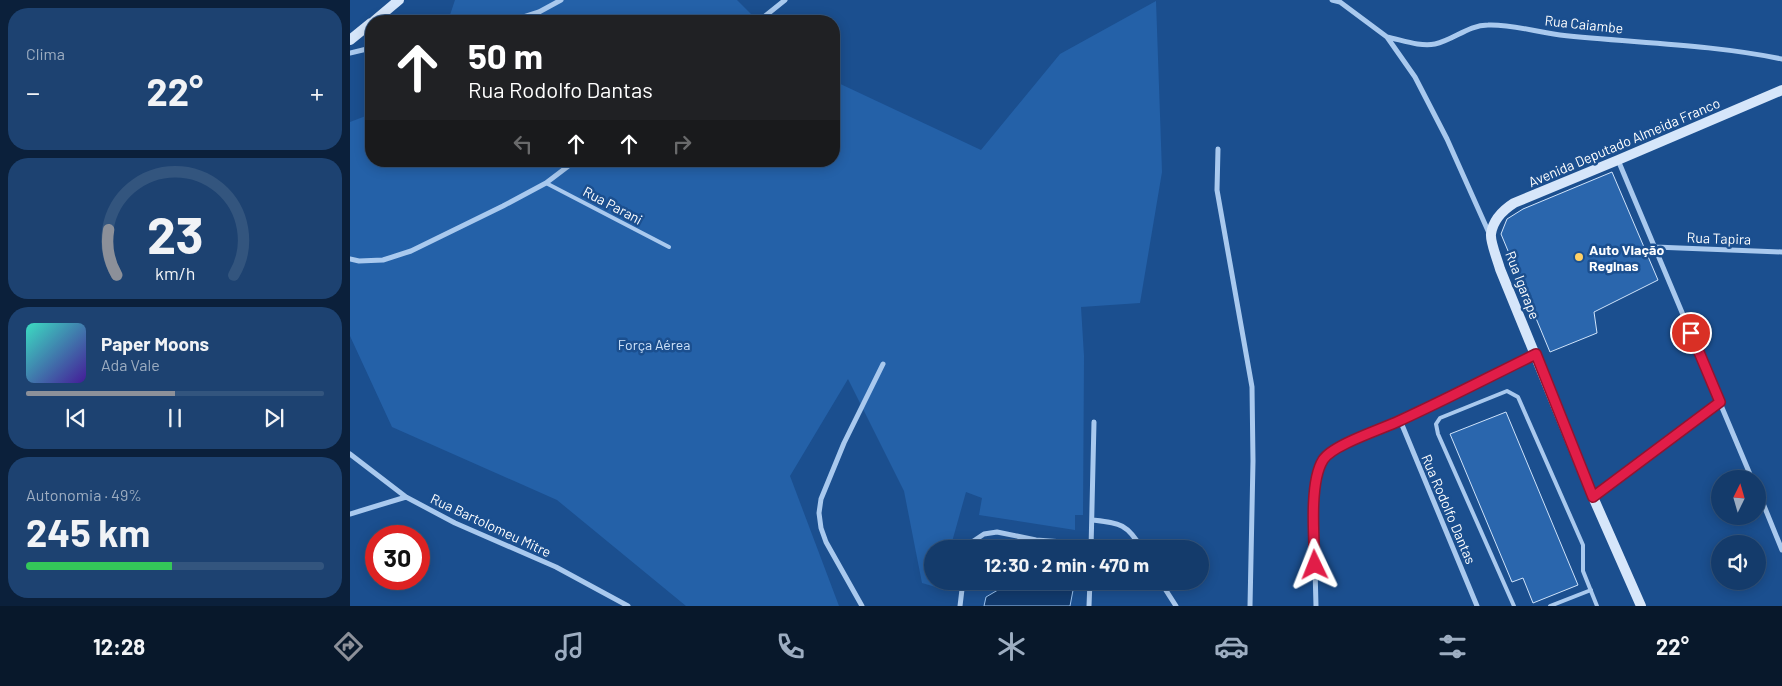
<!DOCTYPE html>
<html lang="pt">
<head>
<meta charset="utf-8">
<style>
	:root { --surface:#143b6b; --page:#1d4271; --text:#f1f3f6; --muted:#9dadc1; --line:#33557e; --accent:#8c9099 }
	body { margin:0; font-family:Barlow,sans-serif; background:var(--page); color:var(--text); height:100vh; display:flex; flex-direction:column; font-size:19px; white-space:nowrap }
	* { box-sizing:border-box; margin:0 }
	p { font-size:16px; color:var(--muted) }
	.icon { flex:none; width:28px; height:28px; fill:none; stroke:currentColor; stroke-width:2; stroke-linecap:round; stroke-linejoin:round }
	.map { position:relative; flex:1; overflow:hidden }
	.details { display:flex; flex-direction:column; gap:8px; padding:8px; background:#0b203b; width:350px }
	.details>* { flex:none }
	.guide { position:absolute; left:15px; top:15px; width:475px; height:152px; border-radius:20px; box-shadow:0 2px 12px #0003,0 0 0 1px var(--line); background:#202124; color:#fff; overflow:hidden }
	.needle { width:32px; rotate:5deg }
	.buttons { position:absolute; left:1361px; top:470px; display:grid; gap:10px }
	.buttons a { display:grid; place-items:center; width:55px; height:55px; border-radius:50%; background:var(--surface); box-shadow:0 2px 12px #0003,0 0 0 1px var(--line); font-size:25px }
	.speed { position:absolute; left:15px; top:525px; display:flex; gap:10px; font-size:25px; font-weight:700; text-align:center }
	.speed>* { display:grid; place-content:center; width:65px; height:65px; border-radius:50%; background:var(--surface); box-shadow:0 2px 12px #0003,0 0 0 1px var(--line); line-height:1 }
	.speed .limit { border:8px solid #d22; background:#fff; color:#111 }
	.pin { position:absolute; display:grid; place-items:center; width:42px; height:42px; color:#fff; margin:-21px; border:2px solid #fff; border-radius:50%; box-shadow:0 1px 5px #0007 }
	.me { position:absolute; width:55px; margin:-28px; rotate:358deg; stroke-linejoin:round; filter:drop-shadow(0 0 4px #0008) }
	.turn { display:flex; align-items:center; gap:18px; height:105px; padding:0 20px; font-size:22px }
	.turn .icon { width:65px; height:65px; stroke-width:2.5 }
	.turn b { display:block; font-size:35px; line-height:42px }
	.lanes { display:flex; align-items:center; height:48px; padding:0 20px; background:#0003; justify-content:center; gap:25px; direction:ltr }
	.lanes .off { opacity:.35 }
	.big { font-size:38px; font-weight:700; line-height:1.1 }
	.details .card { flex:1; display:flex; flex-direction:column; justify-content:center; gap:8px; min-width:0; padding:0 18px; border-radius:20px; background:var(--page) }
	.details .dial { align-items:center; gap:0 }
	.dial svg { height:130px; overflow:visible; fill:none; stroke:var(--line); stroke-width:7; stroke-linecap:round; text-anchor:middle }
	.dial text { fill:var(--text); stroke:none }
	.song { display:flex; align-items:center; gap:15px }
	.cover { width:60px; height:60px; border-radius:8px; background:linear-gradient(135deg,hsl(170 70% 55%),hsl(260 70% 35%)) }
	.played { height:5px; border-radius:2px; background:linear-gradient(90deg,var(--accent) 50%,var(--line) 50%) }
	.keys { display:flex; justify-content:space-around; direction:ltr }
	.heat { display:flex; justify-content:space-between; align-items:center; font-size:28px; direction:ltr }
	.charge { height:8px; border-radius:4px; background:linear-gradient(90deg,#34c759 49%,var(--line) 0) }
	.trip { position:absolute; left:574px; top:540px; width:285px; height:50px; border-radius:25px; background:var(--surface); box-shadow:0 2px 12px #0003,0 0 0 1px var(--line); font-weight:700; line-height:50px; text-align:center }
	.menu { display:flex; height:80px; justify-content:space-around; align-items:center; background:#08182b; color:var(--muted) }
	.menu .icon { width:35px; height:35px }
	.menu .current { color:var(--accent) }
	.menu b { font-size:22px; color:var(--text) }
	main { display:flex; flex:1; min-height:0 }
	.map>svg:first-child { display:block }
</style>
</head>
<body>
<main>
<section class="details">
<div class="card"><p>Clima</p>
<div class="heat"><a>−</a><b class="big">22°</b><a>+</a></div>
</div>
<div class="card dial"><svg viewBox="0 0 100 80">
<path d="M14 69A42 42 0 1 1 86 69"/>
<path d="M14 69A42 42 0 0 1 9 41" stroke="#8c9099"/>
<text x="50" y="56" font-size="32" font-weight="700">23</text>
<text x="50" y="72" font-size="11">km/h</text>
</svg></div>
<div class="card">
<div class="song"><i class="cover"></i><div><b>Paper Moons</b><p>Ada Vale</p></div></div>
<div class="played"></div>
<div class="keys"><svg class="icon" aria-label="previous" viewBox="0 0 24 24"><path d="M18 5L8 12l10 7zM5 5v14"/></svg><svg class="icon" aria-label="pause" viewBox="0 0 24 24"><path d="M8 5v14M16 5v14"/></svg><svg class="icon" aria-label="next" viewBox="0 0 24 24"><path d="M6 5l10 7-10 7zM19 5v14"/></svg></div>
</div>
<div class="card"><p>Autonomia · 49%</p><b class="big">245 km</b><div class="charge"></div></div>
</section>
<div class="map">
<svg width="1432" height="606" viewBox="0 0 1432 606">
	<rect width="100%" height="100%" fill="#1b4f8f"/>
	<path fill="#2461a8" d="M105,0H387L408,21H98Z
		M806,1L812,172L790,303L731,307L734,356L733,515H725V530L629,515L632,498L616,492L600,549H582V581H591L589,588L572,583L554,491L498,379L440,476L489,606H336L207,500L42,427L0,336V122L21,114V161H484V81L631,150L710,54Z"/>
	<path fill="#123a6d" stroke="#9cc4f0" d="M724,585L720,606H634L636,597L653,587L678,588Z"/>
	<path fill="#2a66ad" stroke="#cfe3fa" d="M1262,172L1308,280L1244,312L1247,333L1200,352L1151,234L1157,219L1173,209Z
		M1156,412L1228,585L1183,603L1173,578L1162,582L1100,434Z"/>
	<g fill="none" stroke-linecap="round" stroke-linejoin="round">
		<path stroke="#a9c9ee" stroke-width="4" d="M196,183L319,247
			M1164,606L1088,434L1086,424L1090,418L1157,391L1168,397L1233,545V571L1247,606
			M1200,606L1241,590"/>
		<path stroke="#a9c9ee" stroke-width="5" d="M982,0L990,2L1037,37L1065,77L1097,139L1139,233
			M161,21L189,12L211,0
			M409,21L435,0
			M1037,37C1052,40 1070,47 1085,44C1104,40 1118,25 1138,25C1162,24 1186,32 1210,35C1284,43 1359,44 1432,59
			M0,53L21,48
			M868,149L867,190L902,387L903,461L900,606
			M1268,160L1402,479
			M1305,247L1432,252
			M0,259L9,261L33,260L61,251L153,206L196,183L225,161
			M1050,420L1127,606
			M0,454L56,497L105,523L206,567L278,606
			M1408,491L1432,550
			M1243,497L1370,402
			M0,514L56,497
			M742,520C769,523 777,523 792,549
			M619,549L622,542L634,534L647,532L686,540L741,544
			M741,549L744,422
			M810,581L826,606
			M512,606L476,542L471,528L469,513L471,499L494,443L533,364
			M610,606L613,581
			M739,606L740,581
			M966,606L964,529L965,485L967,473L973,459L989,447L1050,420L1186,354"/>
		<path stroke="#d6e6fa" stroke-width="10" d="M24,21L49,0
			M0,40L21,23
			M1291,606L1243,497L1150,269C1148,261 1140,242 1141,234C1143,220 1153,210 1164,203L1268,160L1432,90"/>
	</g>
	<g fill="none" stroke-linecap="round" stroke-linejoin="round">
		<g stroke="#92132f" stroke-width="12">
			<path id="route" d="M965,565C964,539 959,482 973,460C982,445 1032,429 1049,421C1095,400 1141,376 1186,354L1243,497L1370,402L1341,333"/>
		</g>
		<use href="#route" stroke="#e11d48" stroke-width="9"/>
	</g>
	<circle fill="#ffd166" stroke="#1b4f8f" stroke-width="2" cx="1229" cy="257" r="5"/>
	<g text-anchor="middle" dominant-baseline="central" stroke-width="5" stroke-linejoin="round" paint-order="stroke">
		<g font-size="14" fill="#fff" stroke="#1b4f8f">
			<text transform="translate(1234 24) rotate(6)">Rua Caiambe</text>
			<text transform="translate(1274 142) rotate(-23)">Avenida Deputado Almeida Franco</text>
			<text transform="translate(263 205) rotate(28)">Rua Parani</text>
			<text transform="translate(1369 238) rotate(2)">Rua Tapira</text>
			<text transform="translate(1173 285) rotate(69)">Rua Igarape</text>
			<text transform="translate(1099 509) rotate(67)">Rua Rodolfo Dantas</text>
			<text transform="translate(141 525) rotate(25)">Rua Bartolomeu Mitre</text>
		</g>
		<g font-size="14" font-weight="bold" fill="#fff" stroke="#1b4f8f" text-anchor="start">
			<text x="1239" y="249">Auto Viação<tspan x="1239" dy="16">Reginas</tspan></text>
		</g>
		<g font-size="14" fill="#cfe3fa" stroke="#1b4f8f">
			<text x="304" y="344">Força Aérea</text>
		</g>
	</g>
</svg>
<div class="buttons">
<a><svg class="needle" viewBox="-14 -14 28 28"><path d="M0-13l5 13h-10z" fill="#e53935"/><path d="M0 13l5-13h-10z" fill="#9dadc1"/></svg></a>
<a><svg class="icon" aria-label="sound" viewBox="0 0 24 24"><path d="M4 9h4l5-4v14l-5-4H4zM17 9q2 3 0 6"/></svg></a>
</div>
<div class="speed"><div class="limit">30</div></div>
<div class="pin" style="left:1341px;top:333px;background:#d93025"><svg class="icon" aria-label="arrive" viewBox="0 0 24 24"><path d="M6 21V4h12l-3 4 3 4H6"/></svg></div>
<svg class="me" style="left:965px;top:565px" viewBox="-20 -20 40 40"><path d="M0-17L14 15 0 8-14 15z" fill="#e11d48" stroke="#fff" stroke-width="4"/></svg>
<div class="trip">12:30 · 2 min · 470 m</div>
<div class="guide">
<div class="turn"><svg class="icon" aria-label="ahead" viewBox="0 0 24 24"><path d="M12 20V5M6 11l6-6 6 6"/></svg><div><b>50 m</b>Rua Rodolfo Dantas</div></div>
<div class="lanes"><svg class="icon off" aria-label="left" viewBox="0 0 24 24"><path d="M17 20v-9H6M10 6l-5 5 5 5"/></svg><svg class="icon" aria-label="ahead" viewBox="0 0 24 24"><path d="M12 20V5M6 11l6-6 6 6"/></svg><svg class="icon" aria-label="ahead" viewBox="0 0 24 24"><path d="M12 20V5M6 11l6-6 6 6"/></svg><svg class="icon off" aria-label="right" viewBox="0 0 24 24"><path d="M7 20v-9h11M14 6l5 5-5 5"/></svg></div>
</div>
</div>
</main>
<nav class="menu">
<b>12:28</b>
<svg class="icon current" aria-label="directions" viewBox="0 0 24 24"><path d="M12 3l9 9-9 9-9-9zM9 14v-3h6M13 9l2 2-2 2"/></svg>
<svg class="icon" aria-label="music" viewBox="0 0 24 24"><path d="M9 18V5l10-2v13"/><circle cx="6" cy="18" r="3"/><circle cx="16" cy="16" r="3"/></svg>
<svg class="icon" aria-label="phone" viewBox="0 0 24 24"><path d="M5 4h4l2 5-3 2q2 4 5 5l2-3 5 2v4C11 20 4 13 5 4z"/></svg>
<svg class="icon" aria-label="climate" viewBox="0 0 24 24"><path d="M12 3v18M4 7l16 10M4 17L20 7"/></svg>
<svg class="icon" aria-label="car" viewBox="0 0 24 24"><path d="M5 17H2v-5l4-1 3-4h7l3 4 3 1v5h-3M9 17h6M6 11h13"/><circle cx="7" cy="17" r="2"/><circle cx="17" cy="17" r="2"/></svg>
<svg class="icon" aria-label="filters" viewBox="0 0 24 24"><path d="M4 7h16M4 17h16"/><circle cx="9" cy="7" r="2"/><circle cx="15" cy="17" r="2"/></svg>
<b>22°</b>
</nav>
</body>
</html>
